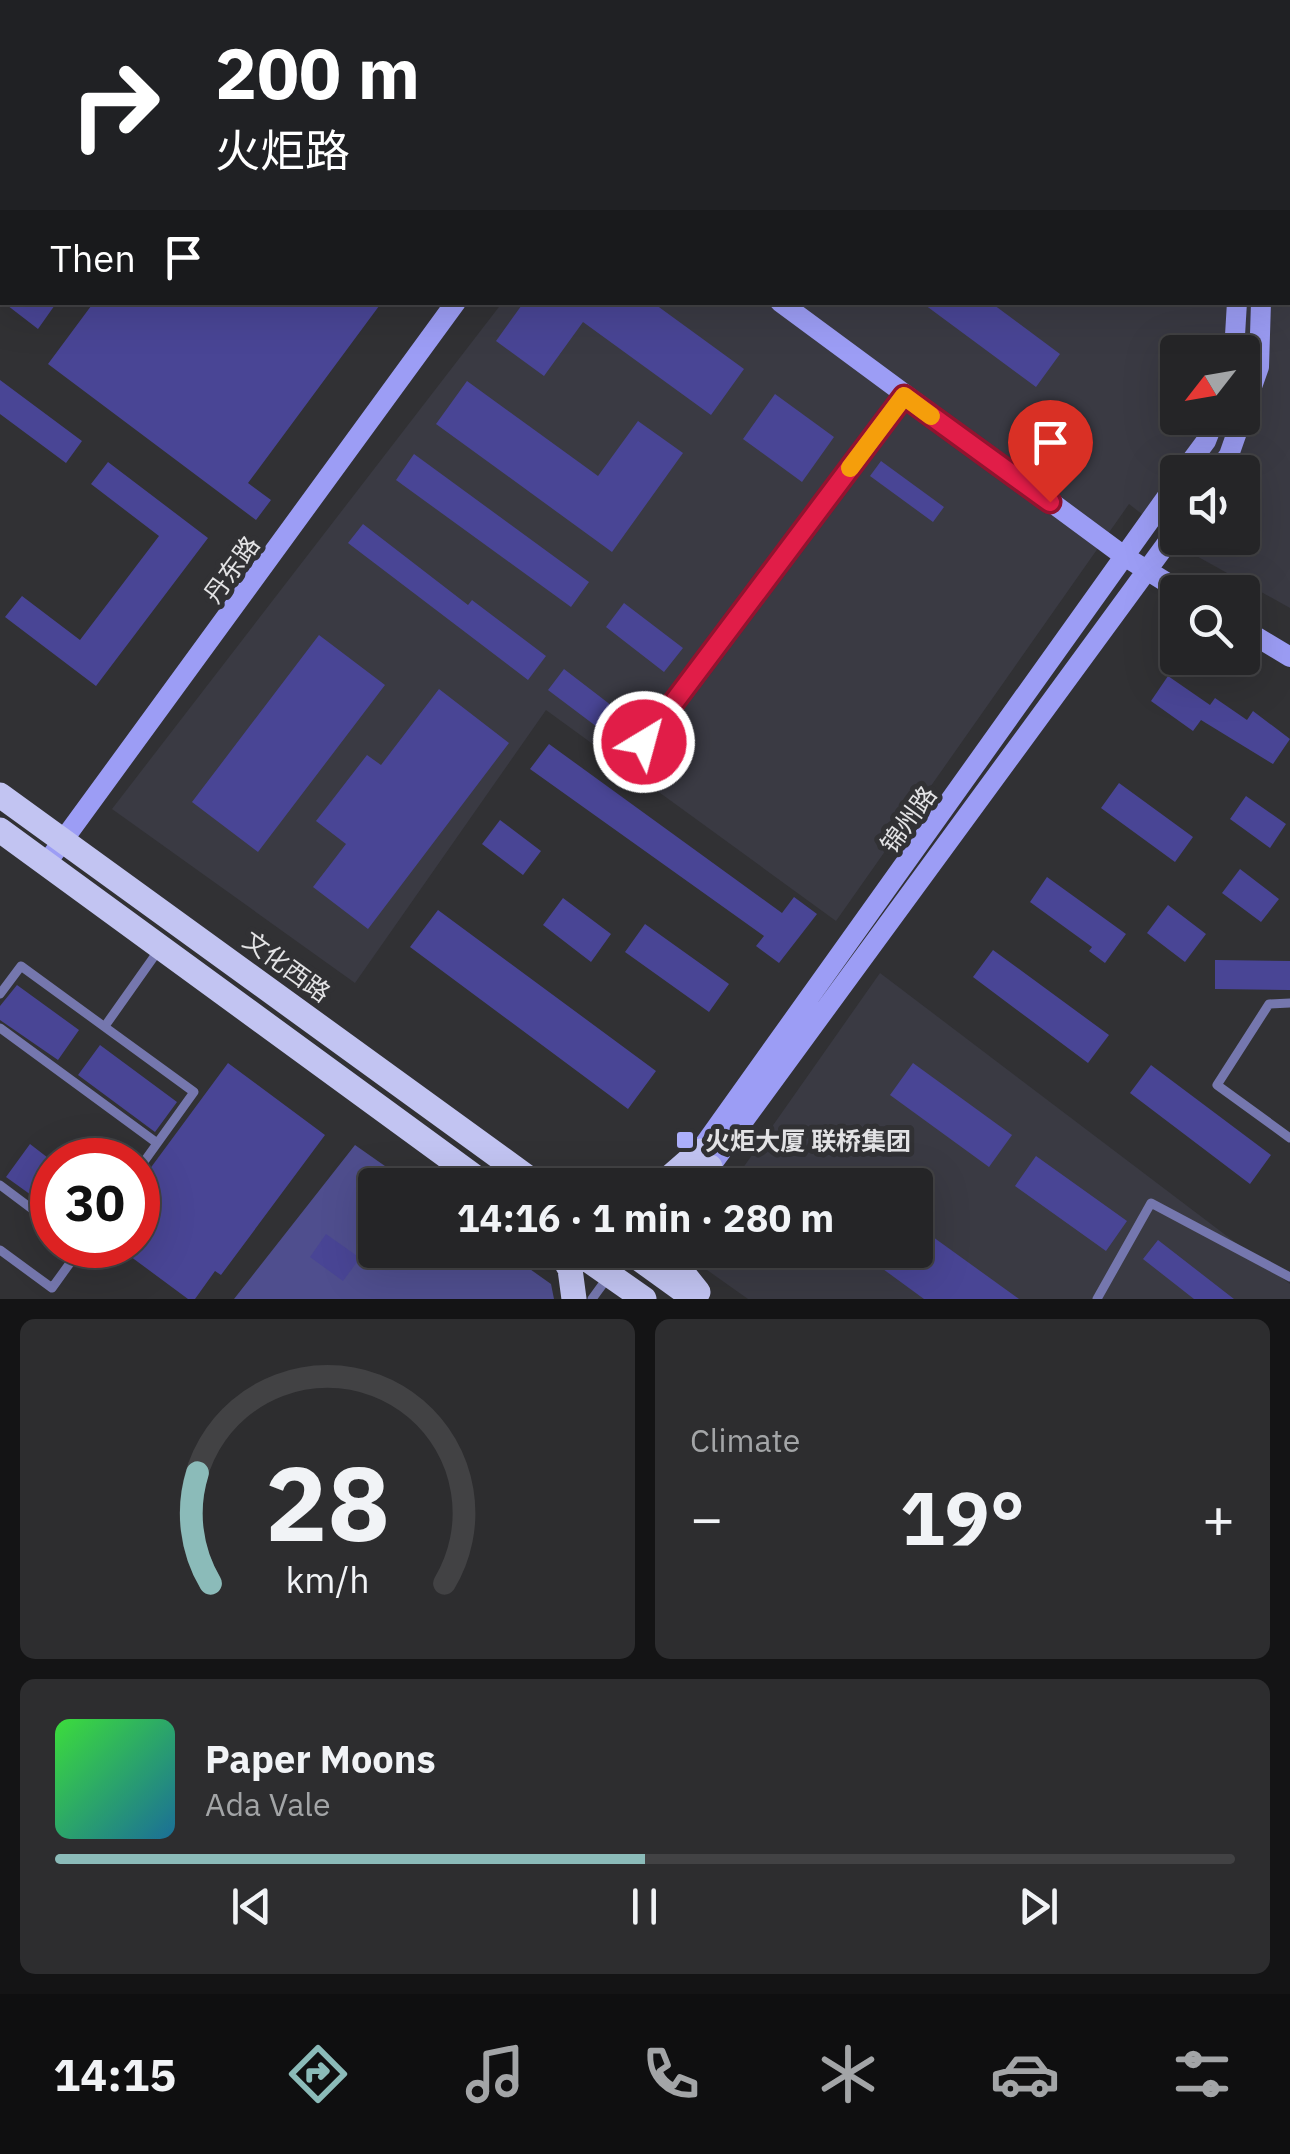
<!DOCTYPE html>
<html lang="en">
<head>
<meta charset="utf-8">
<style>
	:root { --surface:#252527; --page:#2d2d2f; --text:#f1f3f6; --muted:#a3a5a7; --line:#424244; --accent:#8bbbb9 }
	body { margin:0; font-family:"IBM Plex Sans","Noto Sans SC",sans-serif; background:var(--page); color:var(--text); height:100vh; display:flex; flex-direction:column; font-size:38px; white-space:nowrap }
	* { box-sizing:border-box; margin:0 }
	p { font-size:32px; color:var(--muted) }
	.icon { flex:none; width:55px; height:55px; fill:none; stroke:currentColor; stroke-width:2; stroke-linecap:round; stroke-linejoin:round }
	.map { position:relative; height:1299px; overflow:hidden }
	.drawer { display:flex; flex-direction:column; gap:20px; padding:20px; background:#141415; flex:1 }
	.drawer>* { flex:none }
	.top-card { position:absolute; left:0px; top:0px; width:1290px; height:305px; box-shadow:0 10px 40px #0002,0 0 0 2px var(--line); background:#202124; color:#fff; overflow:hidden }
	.needle { width:65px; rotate:239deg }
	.buttons { position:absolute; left:1160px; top:335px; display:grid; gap:20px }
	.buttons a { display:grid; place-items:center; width:100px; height:100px; border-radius:10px; background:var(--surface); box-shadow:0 10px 40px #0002,0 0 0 2px var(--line); font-size:50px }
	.speed { position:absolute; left:30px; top:1138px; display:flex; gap:20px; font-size:50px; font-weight:700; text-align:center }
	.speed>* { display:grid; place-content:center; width:130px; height:130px; border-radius:50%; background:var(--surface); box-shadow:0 10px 40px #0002,0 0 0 2px var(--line); line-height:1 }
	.speed .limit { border:15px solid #d22; background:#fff; color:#111 }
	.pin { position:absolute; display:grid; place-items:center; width:85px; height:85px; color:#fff; margin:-102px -42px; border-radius:50% 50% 50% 0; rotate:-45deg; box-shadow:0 0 10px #0007 }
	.pin .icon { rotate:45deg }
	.me { position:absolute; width:110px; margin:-55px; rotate:37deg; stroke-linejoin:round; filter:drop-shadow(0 0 8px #0008) }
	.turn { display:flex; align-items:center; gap:35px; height:210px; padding:0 50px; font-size:45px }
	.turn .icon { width:130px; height:130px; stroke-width:2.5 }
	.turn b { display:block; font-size:70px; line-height:85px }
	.then { display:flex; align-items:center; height:95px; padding:0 50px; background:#0003; gap:20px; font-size:38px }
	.big { font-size:75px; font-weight:800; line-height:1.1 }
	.drawer .tile { flex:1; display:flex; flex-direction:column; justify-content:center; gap:15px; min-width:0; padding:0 35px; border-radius:15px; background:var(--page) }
	.drawer .dial { align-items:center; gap:0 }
	.dial svg { height:260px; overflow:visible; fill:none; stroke:var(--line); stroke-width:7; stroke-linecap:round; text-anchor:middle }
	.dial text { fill:var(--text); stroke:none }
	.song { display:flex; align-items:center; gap:30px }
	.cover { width:120px; height:120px; border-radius:15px; background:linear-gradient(135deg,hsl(120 70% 55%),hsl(200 70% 35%)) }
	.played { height:10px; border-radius:5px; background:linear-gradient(90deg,var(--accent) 50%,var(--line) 50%) }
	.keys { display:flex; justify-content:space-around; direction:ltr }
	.heat { display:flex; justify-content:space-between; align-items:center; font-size:55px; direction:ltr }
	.drawer .tiles { flex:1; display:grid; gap:20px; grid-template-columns:1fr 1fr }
	.tile:last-child { grid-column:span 2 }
	.trip { position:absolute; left:358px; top:1168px; width:575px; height:100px; border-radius:10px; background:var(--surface); box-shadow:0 10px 40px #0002,0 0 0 2px var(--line); font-weight:800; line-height:100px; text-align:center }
	.dock { display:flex; height:160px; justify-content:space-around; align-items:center; background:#0f0f10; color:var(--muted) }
	.dock .icon { width:70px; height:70px }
	.dock .current { color:var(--accent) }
	.dock b { font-size:45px; color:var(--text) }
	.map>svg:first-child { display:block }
</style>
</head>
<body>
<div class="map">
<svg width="1290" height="1299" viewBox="0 0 1290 1299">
	<rect width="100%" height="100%" fill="#313134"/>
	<path fill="#3a3a43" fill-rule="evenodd" d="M428,0H1290V608L1193,554L1129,504L836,921L546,710L355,983L112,809L502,303L1288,302V2ZM1178,352H1242V418H1178ZM1178,472H1242V538H1178Z
		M880,973L1290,1284V1299H748L700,1265L701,1250H915V1185H731Z"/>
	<path fill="#4f4e8e" d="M355,1145L412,1185H375V1250H503L551,1284L554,1299H234Z"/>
	<path fill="#494595" d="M3,302H57L38,329Z
		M94,302H382L248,483L271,500L256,520L48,364Z
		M524,302H652L744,369L711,415L583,322L544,376L496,341Z
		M921,302H990L1060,354L1036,387Z
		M0,380L82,441L66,463L0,414Z
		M467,381L598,476L638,421L683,453L612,552L436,424Z
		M775,394L834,437L802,482L743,439Z
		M414,454L589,582L571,607L396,480Z
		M881,461L944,507L933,522L870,476Z
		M108,462L208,538L96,686L5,617L22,596L80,640L159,536L91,484Z
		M363,524L468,605L472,600L546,656L528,680L348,543Z
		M624,603L683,648L664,672L606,627Z
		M319,635L385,685L258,852L192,802Z
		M564,669L629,719L613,739L548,690Z
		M1168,676L1210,705L1215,698L1247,720L1253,711L1290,739L1273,764L1201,720L1193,731L1151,701Z
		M439,689L509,743L368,929L313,887L346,844L316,821L367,755L381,765Z
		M549,744L782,913L794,897L817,914L779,963L756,946L764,936L530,769Z
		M1119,783L1193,837L1175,862L1101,808Z
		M1246,796L1286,824L1270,848L1230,819Z
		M500,820L541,851L523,875L482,844Z
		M1240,869L1279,899L1261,922L1222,893Z
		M1047,877L1126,934L1105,963L1089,951L1092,947L1030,902Z
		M563,898L611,934L591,962L543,925Z
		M1168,905L1206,934L1185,962L1147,933Z
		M438,910L656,1071L628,1109L410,947Z
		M645,924L729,984L709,1012L625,952Z
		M993,950L1109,1035L1088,1063L973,977Z
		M1215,960L1290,961V990L1215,989Z
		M17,985L79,1030L58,1060L0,1020V1006Z
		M100,1045L177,1102L155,1132L78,1075Z
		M228,1063L325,1135L221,1275L215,1271L195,1299H188L115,1245H138V1185Z
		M913,1063L1012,1135L989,1167L890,1095Z
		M1151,1065L1271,1155L1250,1184L1130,1093Z
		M30,1144L52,1161V1210L6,1177Z
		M1036,1156L1127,1221L1106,1251L1015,1186Z
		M915,1224L1019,1299H924L857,1250H915Z
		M326,1234L360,1258L343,1281L310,1257Z
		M1158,1240L1234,1299H1194L1143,1259Z"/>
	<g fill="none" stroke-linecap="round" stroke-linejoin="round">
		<path stroke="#7577ae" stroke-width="9" d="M0,994L21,966L194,1092L138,1170
			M1290,1003L1269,1004L1217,1085L1290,1138
			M105,1026L158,951
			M0,1028L157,1143
			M0,1185L52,1224
			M0,1250L52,1288L83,1245
			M592,1299L608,1277
			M1097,1299L1151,1203L1290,1277"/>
		<path stroke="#7577ae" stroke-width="18" d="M644,742L904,396"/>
		<path stroke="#9c9df5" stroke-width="20" d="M362,0L365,2
			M1222,0V2
			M1248,0L1249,2
			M676,2L678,0
			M780,302L1124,556L1182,592
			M1234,352L1237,302
			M1242,415L1259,367L1261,302
			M1183,472L1206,441L1215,418
			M1217,472L1229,455L1242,418
			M1242,628L1290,657
			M45,865L456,302
			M691,1163L1178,481
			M701,1179L1178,528"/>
		<path stroke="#c2c4f2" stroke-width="25" d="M0,795L538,1185
			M0,830L486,1185
			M661,1185L700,1151
			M700,1185L710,1167
			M559,1250L570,1269L574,1299
			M574,1250L644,1299
			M627,1250L695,1299
			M674,1250L678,1267L698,1292"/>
	</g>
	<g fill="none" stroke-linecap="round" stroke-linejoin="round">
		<g stroke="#92132f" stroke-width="25">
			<path id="route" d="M644,742L904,396L1050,502"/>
		</g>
		<use href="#route" stroke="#e11d48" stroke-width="18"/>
		<path stroke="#f59e0b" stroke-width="18" d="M850,468L904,396L931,416"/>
	</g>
	<rect fill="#acaffb" stroke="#313134" stroke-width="4" x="675" y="1130" width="20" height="20" rx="5"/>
	<g text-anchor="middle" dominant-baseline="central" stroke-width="10" stroke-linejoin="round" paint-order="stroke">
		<g font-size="25" fill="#e3e3e5" stroke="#313134">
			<text transform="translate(231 569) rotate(-54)">丹东路</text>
			<text transform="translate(908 819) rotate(-54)">锦州路</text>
			<text transform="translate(287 966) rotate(36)">文化西路</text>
		</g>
		<g font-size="25" font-weight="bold" fill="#e3e3e5" stroke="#313134" text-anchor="start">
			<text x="705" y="1140">火炬大厦 联桥集团</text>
		</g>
	</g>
</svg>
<div class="buttons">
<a><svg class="needle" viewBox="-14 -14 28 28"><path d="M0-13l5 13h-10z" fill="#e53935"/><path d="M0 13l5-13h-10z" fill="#a3a5a7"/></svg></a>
<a><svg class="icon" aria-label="sound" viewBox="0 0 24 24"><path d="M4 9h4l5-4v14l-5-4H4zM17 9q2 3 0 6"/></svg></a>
<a><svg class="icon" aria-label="search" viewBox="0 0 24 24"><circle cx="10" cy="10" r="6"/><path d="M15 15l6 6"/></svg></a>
</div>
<div class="speed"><div class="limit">30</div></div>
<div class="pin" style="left:1050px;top:502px;background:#d93025"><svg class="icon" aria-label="arrive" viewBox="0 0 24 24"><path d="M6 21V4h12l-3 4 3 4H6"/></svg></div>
<svg class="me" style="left:644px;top:742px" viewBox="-20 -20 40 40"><circle r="17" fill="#e11d48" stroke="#fff" stroke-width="3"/><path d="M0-11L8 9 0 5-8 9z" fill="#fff"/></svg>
<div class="trip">14:16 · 1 min · 280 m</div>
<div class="top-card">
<div class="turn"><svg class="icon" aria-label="right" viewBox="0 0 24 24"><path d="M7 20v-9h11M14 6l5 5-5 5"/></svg><div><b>200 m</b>火炬路</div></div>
<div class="then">Then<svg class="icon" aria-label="arrive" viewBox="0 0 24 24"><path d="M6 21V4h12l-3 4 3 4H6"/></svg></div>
</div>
</div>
<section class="drawer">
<div class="tiles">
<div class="tile dial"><svg viewBox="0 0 100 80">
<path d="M14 69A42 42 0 1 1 86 69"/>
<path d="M14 69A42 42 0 0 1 10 35" stroke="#8bbbb9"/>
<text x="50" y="56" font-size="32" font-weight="700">28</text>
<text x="50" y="72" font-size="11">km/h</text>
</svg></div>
<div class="tile"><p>Climate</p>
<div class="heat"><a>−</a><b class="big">19°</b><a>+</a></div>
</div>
<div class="tile">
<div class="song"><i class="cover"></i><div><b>Paper Moons</b><p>Ada Vale</p></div></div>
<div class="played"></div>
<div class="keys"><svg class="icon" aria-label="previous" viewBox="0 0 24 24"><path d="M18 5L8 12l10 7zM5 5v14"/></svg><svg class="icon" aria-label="pause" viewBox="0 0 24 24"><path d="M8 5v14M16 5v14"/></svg><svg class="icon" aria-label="next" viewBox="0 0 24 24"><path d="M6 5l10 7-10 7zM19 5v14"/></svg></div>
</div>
</div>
</section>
<nav class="dock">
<b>14:15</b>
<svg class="icon current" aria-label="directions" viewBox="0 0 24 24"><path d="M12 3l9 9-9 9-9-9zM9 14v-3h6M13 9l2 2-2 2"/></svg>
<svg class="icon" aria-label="music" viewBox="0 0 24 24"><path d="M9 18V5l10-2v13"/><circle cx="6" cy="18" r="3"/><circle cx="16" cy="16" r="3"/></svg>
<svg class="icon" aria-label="phone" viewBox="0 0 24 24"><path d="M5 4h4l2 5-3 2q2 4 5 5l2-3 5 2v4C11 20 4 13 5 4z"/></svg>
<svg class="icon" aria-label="climate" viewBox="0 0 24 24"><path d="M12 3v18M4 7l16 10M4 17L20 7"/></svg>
<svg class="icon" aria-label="car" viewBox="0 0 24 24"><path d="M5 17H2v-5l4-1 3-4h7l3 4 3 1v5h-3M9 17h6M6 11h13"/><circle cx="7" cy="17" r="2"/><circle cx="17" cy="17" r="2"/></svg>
<svg class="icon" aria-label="filters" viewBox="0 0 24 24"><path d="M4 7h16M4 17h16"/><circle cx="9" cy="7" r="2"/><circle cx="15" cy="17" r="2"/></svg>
</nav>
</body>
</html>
